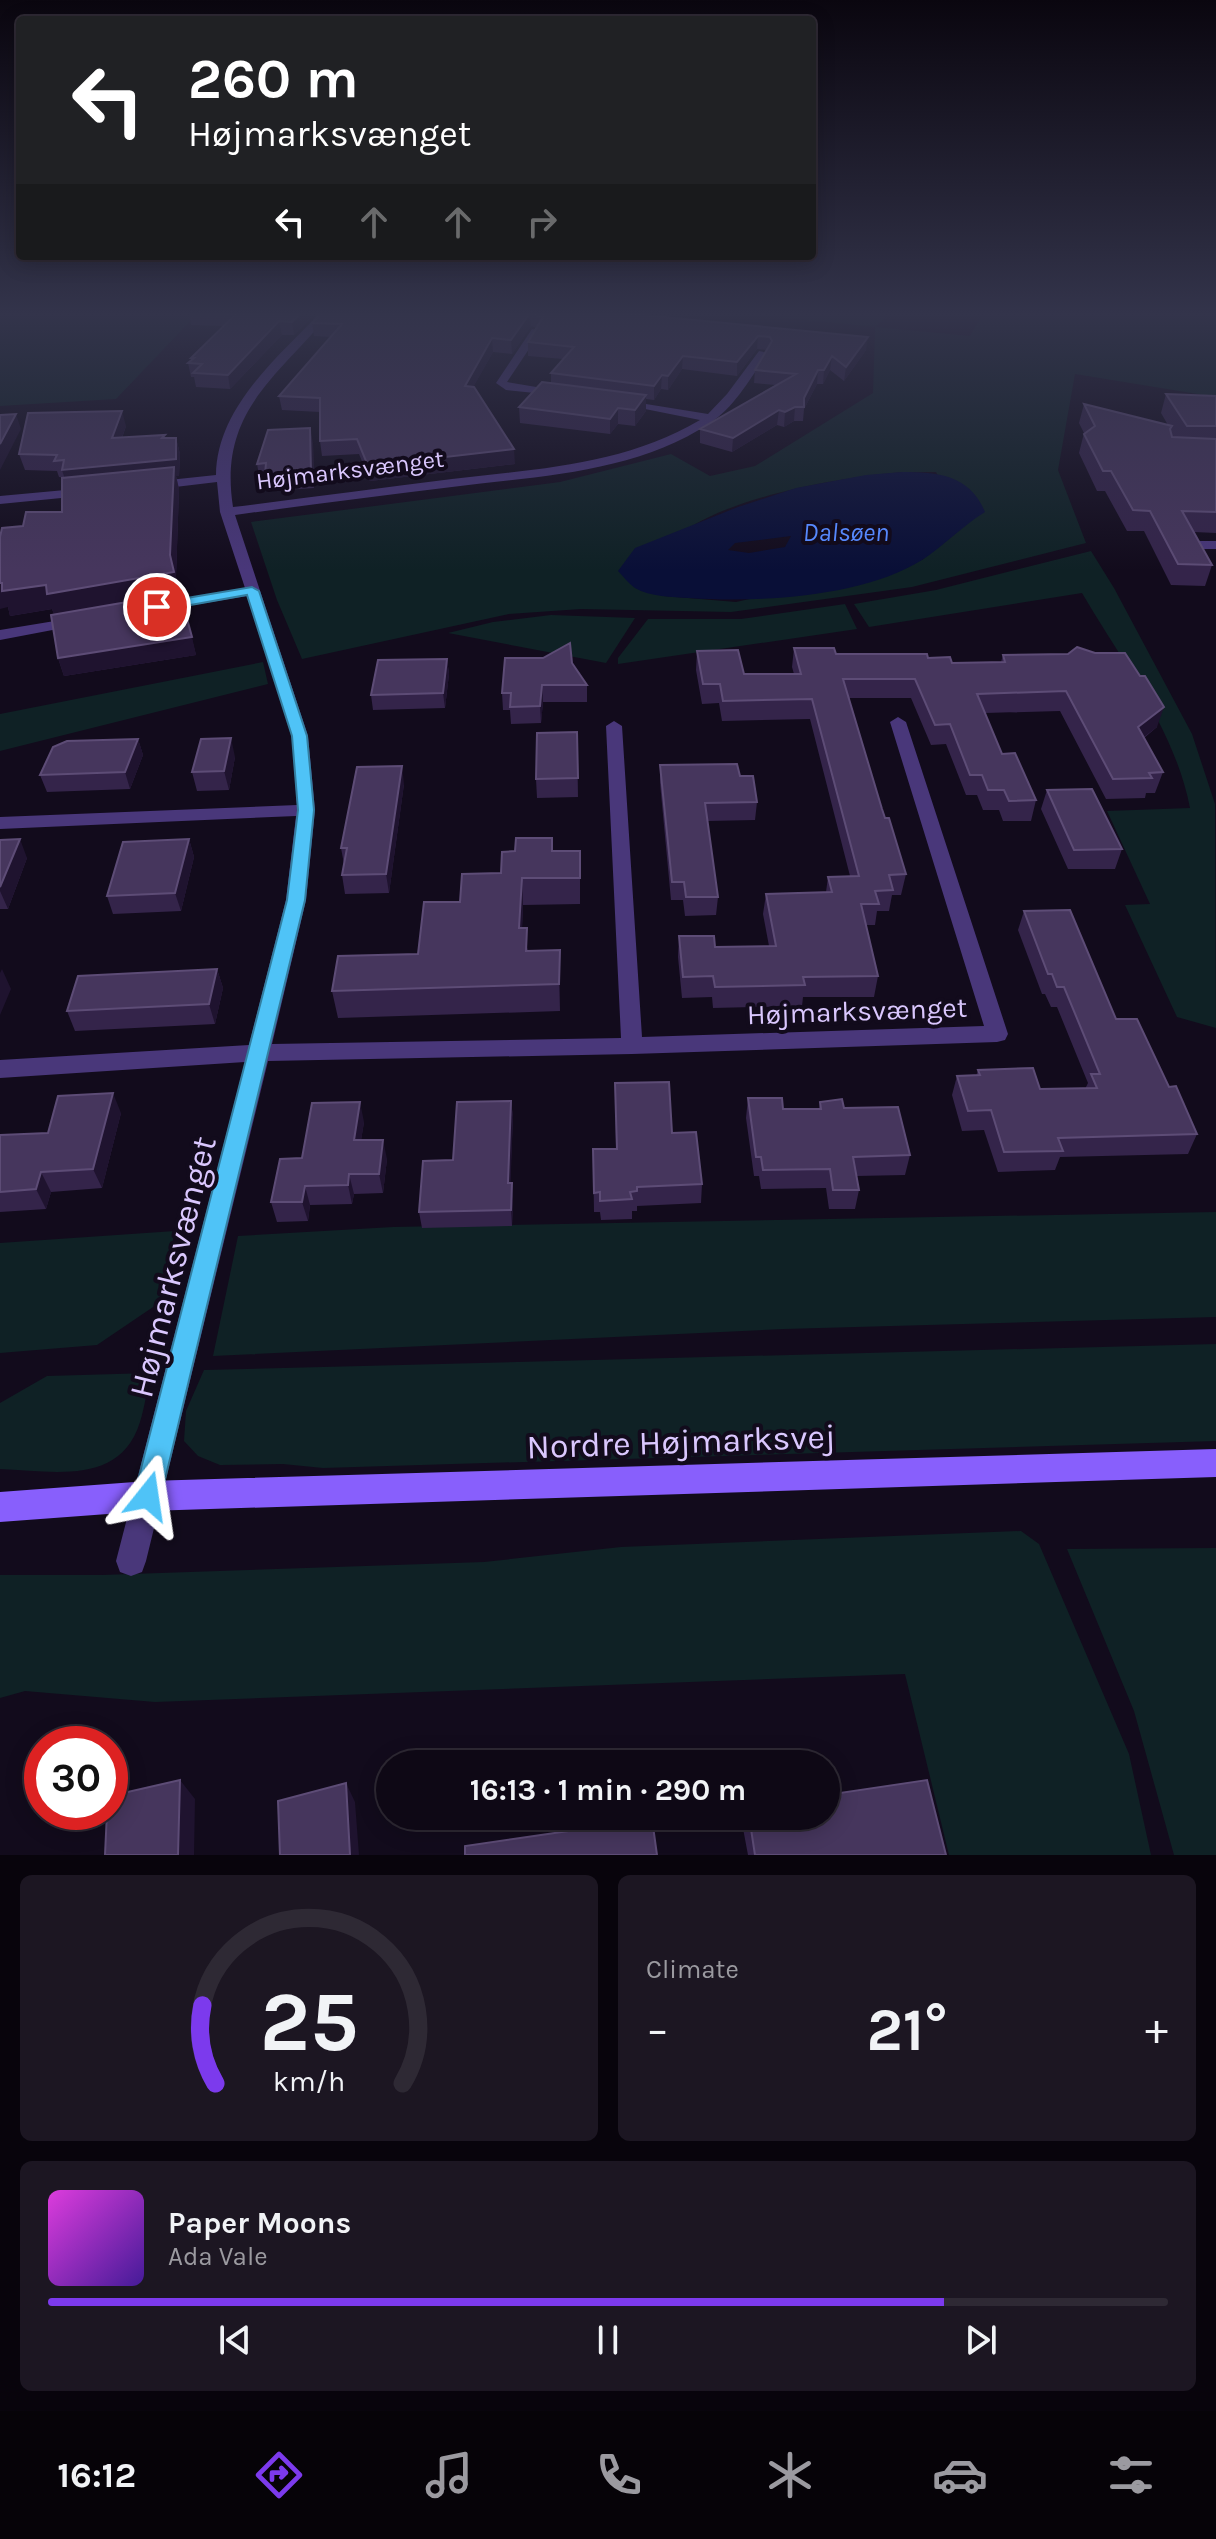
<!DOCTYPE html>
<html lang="en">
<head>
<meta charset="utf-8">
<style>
	:root { --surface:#0e0815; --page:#1c1622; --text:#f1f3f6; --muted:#9b9aa0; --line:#2e2934; --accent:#7c3aed }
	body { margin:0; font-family:Karla,sans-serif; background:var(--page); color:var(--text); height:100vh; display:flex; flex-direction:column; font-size:30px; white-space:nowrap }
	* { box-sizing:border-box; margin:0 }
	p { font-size:26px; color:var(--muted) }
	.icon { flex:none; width:44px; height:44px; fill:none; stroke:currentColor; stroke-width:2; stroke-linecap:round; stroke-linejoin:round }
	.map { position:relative; height:1855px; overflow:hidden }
	.drawer { display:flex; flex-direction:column; gap:20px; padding:20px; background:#08040c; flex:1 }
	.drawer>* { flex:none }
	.hud { position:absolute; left:16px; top:16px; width:800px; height:244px; border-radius:8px; box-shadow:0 4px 20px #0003,0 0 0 2px var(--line); background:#202124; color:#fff; overflow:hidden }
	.speed { position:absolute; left:24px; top:1726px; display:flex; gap:16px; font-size:40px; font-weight:700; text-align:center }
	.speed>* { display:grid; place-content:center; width:104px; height:104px; border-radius:50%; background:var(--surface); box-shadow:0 4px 20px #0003,0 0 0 2px var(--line); line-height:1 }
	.speed .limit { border:12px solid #d22; background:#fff; color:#111 }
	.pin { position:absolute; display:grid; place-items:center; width:68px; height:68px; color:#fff; margin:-34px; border:4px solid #fff; border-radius:50%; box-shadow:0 2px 8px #0007 }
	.me { position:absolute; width:88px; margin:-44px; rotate:15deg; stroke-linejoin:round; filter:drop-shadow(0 0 6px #0008) }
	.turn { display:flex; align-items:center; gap:28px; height:168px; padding:0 40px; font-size:36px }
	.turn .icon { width:104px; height:104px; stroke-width:2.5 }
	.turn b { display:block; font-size:56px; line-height:68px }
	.lanes { display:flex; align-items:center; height:76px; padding:0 40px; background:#0003; justify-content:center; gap:40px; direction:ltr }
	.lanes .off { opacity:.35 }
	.big { font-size:60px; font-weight:700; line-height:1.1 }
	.drawer .card { flex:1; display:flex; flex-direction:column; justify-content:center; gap:12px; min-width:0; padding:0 28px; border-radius:12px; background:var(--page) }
	.drawer .dial { align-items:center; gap:0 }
	.dial svg { height:208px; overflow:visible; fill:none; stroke:var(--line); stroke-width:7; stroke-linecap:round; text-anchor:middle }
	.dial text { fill:var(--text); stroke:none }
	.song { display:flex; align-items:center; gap:24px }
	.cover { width:96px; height:96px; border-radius:12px; background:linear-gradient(135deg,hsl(300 70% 55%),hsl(260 70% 35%)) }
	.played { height:8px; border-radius:4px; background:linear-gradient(90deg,var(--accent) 80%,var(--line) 80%) }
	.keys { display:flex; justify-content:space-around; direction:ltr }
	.heat { display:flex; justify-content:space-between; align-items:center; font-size:44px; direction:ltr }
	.drawer .tiles { flex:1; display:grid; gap:20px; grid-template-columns:1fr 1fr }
	.card:last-child { grid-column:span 2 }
	.trip { position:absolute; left:376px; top:1750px; width:464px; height:80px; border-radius:40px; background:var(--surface); box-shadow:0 4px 20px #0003,0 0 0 2px var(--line); font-weight:700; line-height:80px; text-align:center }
	.dock { display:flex; height:128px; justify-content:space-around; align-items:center; background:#060308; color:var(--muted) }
	.dock .icon { width:56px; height:56px }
	.dock .selected { color:var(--accent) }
	.dock b { font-size:36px; color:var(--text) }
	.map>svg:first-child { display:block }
</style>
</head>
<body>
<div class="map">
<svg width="1216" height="1855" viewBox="0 0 1216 1855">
	<rect width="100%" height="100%" fill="#120b1c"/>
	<path fill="#0f2125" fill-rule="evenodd" d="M0,312H199L116,399L0,406Z
		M728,312H890L876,327L970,336L984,312H1216V397L1075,374L1058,470L1086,543L912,587L731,612L581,609L509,614L302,659L277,600L251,522L560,482L671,454L710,476L755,466L873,393L875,327ZM902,472H936L963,525L922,560L736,602L664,596L636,588C650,572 671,540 689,528C740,495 842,477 902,472Z
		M1091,551L1114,588L1192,734L1215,804L1216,1028L1177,1017L1125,905L1150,904L1107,811L1190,808C1175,730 1122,661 1082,593L869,627L854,604L936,590Z
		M845,604L857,629L618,664V658L648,619H741Z
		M551,615L635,618L606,663L448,633L493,622Z
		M263,662L268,684L0,751V714Z
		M1216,1212V1317L784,1329L213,1356L238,1236L393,1227Z
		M175,1231L159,1303L97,1345L0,1353V1243Z
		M1216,1344V1441L323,1468L283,1464L220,1465L198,1456L184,1441L186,1411L204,1370Z
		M151,1373C147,1389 145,1406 140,1422C120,1486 53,1471 0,1469V1403L47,1376Z
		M1021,1531L1039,1544L1129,1754L1151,1855H949L905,1674L155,1702L25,1691L0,1698V1575H102L484,1562L621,1547Z
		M1216,1548V1855H1174L1134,1711L1067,1549Z"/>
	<path fill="#090f37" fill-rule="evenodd" d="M902,472C938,472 970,475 985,512C962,526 944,546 922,560C863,597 758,603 689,598C673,597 650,597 635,588C629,584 623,576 618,571L635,548L738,507L796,488L866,475ZM791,536L785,547L749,553L728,550L735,543Z"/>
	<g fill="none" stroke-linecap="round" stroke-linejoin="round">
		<path fill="#49377a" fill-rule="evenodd" d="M321,312H331C277,378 218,411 233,507C306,498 379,488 452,479C537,469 624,465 700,420L615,403V399L708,414L727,394L759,351L768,353C751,377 735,407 710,423C635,473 539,476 452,487C380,496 307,505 235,515L308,736L315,810L306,900L272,1044L621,1038L606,726L614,721L622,726L642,1037L984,1026L890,722L898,717L906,722L1008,1034L1005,1040L997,1042L632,1054L268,1061L146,1561L142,1572L131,1576L120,1572L116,1561L245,1062L0,1078V1060L249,1045L286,900L296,816L0,829V817L297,805L292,736L247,596L157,611L150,607L157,603L245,588L220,512L217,482L150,490L144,486L150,482L216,475C217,407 278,357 321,312Z
			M532,329L541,331L507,382L560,391L564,392V396L506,390L496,383Z
			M87,488L92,489V495L0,504V496Z
			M1216,541V549H1199L1192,545L1199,541Z
			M79,617L86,621L84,624L0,640V630Z"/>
		<path fill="#885ffc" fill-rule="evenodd" d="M1216,1449V1477L148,1511L0,1522V1492L148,1481Z"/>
	</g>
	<path fill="#34244a" d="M189,312H317L294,335H282L230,389L196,387L194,377H191L188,363L192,360L191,358L223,326L191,325Z
		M322,312H612L866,350L844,381L830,370L823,384H817L804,409L803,421H794L784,427L777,425L732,452L700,443V429L775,385L754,383L755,370L767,350L757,349L737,376L682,369L668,390L661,389L654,400L646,399V411L635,426L618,424L610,434L520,423L519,407L551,383V373L563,359L528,356V342L537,328L531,326L512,354L493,352L473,387L515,464L370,481L359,454L322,456L320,441V412L282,410L279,396L331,337L314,336L312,323Z
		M1166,394L1216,396V533L1194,532L1212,565L1205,586L1171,585L1144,531H1127L1105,491H1097L1079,453L1084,433L1079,423L1084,404L1168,425L1161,413Z
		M126,426L122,438H176L180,454L179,476H176L179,489L176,577L196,655L64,676L58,658L54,614L52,609L10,616L8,607L23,526L62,512L65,478L59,477L57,471L25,470L19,454Z
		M313,443L314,488L268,491L266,479L260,480L257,464Z
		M794,648L836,654L928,658L952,663L1001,662L1003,655L1157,727L1144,738L1163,772L1155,793H1146L1145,798L1106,799L1060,711L985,713L1002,754L1036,800L1031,821H1003L999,810H983L977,795H966L946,744L931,745L911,698H849L882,809L906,874L901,895H892L889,911H877L875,925H866L878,976L874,997H803L802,1006L713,1008L712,997L682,998L678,957L679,936L715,947L769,946L763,914L766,894L826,892L828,877L850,876L810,719L722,721L719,703L702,704L696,670L697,651L744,674H794L792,667Z
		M447,659L449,674L445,708L373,710L371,695Z
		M572,663L587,685V702H543L541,723L511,724L510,710H503L502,693Z
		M577,732L578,797L537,798L536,779Z
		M138,739L143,755L130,789L47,792L40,775Z
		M235,757L229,790L197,791L192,772Z
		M660,765L740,776L757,802L755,820L707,821L718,897L716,915L685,916L683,900H671L660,783Z
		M404,784L389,893L345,894L342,875L344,864L341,848Z
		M1047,790L1122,849L1115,869H1068L1041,809Z
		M552,838L553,851H580V904L523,905L522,928L528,951L560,977V1011L338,1018L332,991L418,954L460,902L501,873L515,851Z
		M189,839L194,857L181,911L113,914L107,896Z
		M0,840L27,858L8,909H0Z
		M1024,911L1116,1019L1169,1087L1197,1134L1188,1154L1060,1157L1055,1170L998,1172L984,1130L962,1131L952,1095L957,1076H976L978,1070L1040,1089H1085L1088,1083L1057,1007H1051L1045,994H1042L1018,930Z
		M217,969L223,988L215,1024L75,1031L67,1011Z
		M615,1083L672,1133L702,1184L701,1203L637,1206V1211H632V1219L601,1220L600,1212H594L593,1149H616Z
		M748,1098L783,1109H819L820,1102L844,1108L910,1155L905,1175L856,1176L859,1190L855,1209H829L826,1188L761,1189L759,1176H754L746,1118Z
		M511,1101L513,1117L510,1183L513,1199L512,1226L422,1228L419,1212L453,1160Z
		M121,1113L102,1188L51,1192L46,1209L0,1212V1135L48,1133Z
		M364,1122L361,1140L387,1159L383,1193L354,1194L352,1204L310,1205L308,1221L277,1222L271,1202L302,1158Z
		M744,1816H826L946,1855H748L742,1823Z"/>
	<path fill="#1f132f" d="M302,312H317L294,335L292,322Z
		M530,313L531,326L512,354L511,340Z
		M279,321L282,335L230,389L228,375Z
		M758,336L757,349L737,376V362Z
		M868,337L866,350L844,381L846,367Z
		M492,338L493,352L466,400L465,386Z
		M683,356L682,369L668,390V376Z
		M832,356L830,370L823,384L824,370Z
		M818,370L817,384L804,409V398Z
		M662,375L661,389L654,400V386Z
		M646,395V411L635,426V410Z
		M795,407L794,421L784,427L785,412Z
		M618,408V424L610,434V419Z
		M779,410L777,425L732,452L733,438Z
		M122,411L126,426L116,454L112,438Z
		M16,414L21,429L0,470V444Z
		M310,428L313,443L314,488L311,472Z
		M176,438L180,454L179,476H176L179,489L176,577L180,596L55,618L52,609L10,616L8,607L0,609V583L46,585L67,486L62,470Z
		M514,449L515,464L370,481L368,466Z
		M192,637L196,655L64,676L58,658Z
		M447,659L449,674L445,708L443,693Z
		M542,685L543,702L541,723L540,706Z
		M1164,707L1157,727L1131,747L1138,727Z
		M231,738L235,757L229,790L224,771Z
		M138,739L143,755L130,789L125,772Z
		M402,766L404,784L389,893L386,874Z
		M20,839L27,858L8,909L0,891V887Z
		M189,839L194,857L181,911L175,893Z
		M522,878L523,905L521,955L519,928Z
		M560,950V1011L559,984Z
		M2,969L11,989L0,1015V973Z
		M217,969L223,988L215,1024L209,1004Z
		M113,1093L121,1113L102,1188L93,1169Z
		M511,1101L513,1117L510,1199L508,1183Z
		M360,1102L364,1122L358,1160L354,1140Z
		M383,1140L387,1159L383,1193L379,1174Z
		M41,1172L51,1192L46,1209L36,1189Z
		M349,1174L354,1194L352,1204L348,1185Z
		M512,1183L513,1199L512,1226L511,1210Z
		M305,1186L310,1205L308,1221L302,1202Z
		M180,1780L195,1799L194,1855H178Z
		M346,1783L355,1802L359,1855H350Z"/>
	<path fill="#46365d" stroke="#5d4c76" stroke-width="2" d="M189,312H302L292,322L279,321L228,375L193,373L202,364L188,363L194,358H191L236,314Z
		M322,312H612L868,337L846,367L832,356L824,370H818L804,398V407H795L785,412L779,410L733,438L700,429L796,374L755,370L772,341L770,337L758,336L737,362L683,356L668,376L662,375L654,386L551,373L574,347L528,342L543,317L530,313L511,340L492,338L465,386L474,387L514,449L368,466L357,439L320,441V398L279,396L342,324L312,323Z
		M542,382L646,395L635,410L618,408L610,419L519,407Z
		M1166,394L1216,396V426H1187Z
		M1084,404L1172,426L1170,429L1172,437L1216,439V512L1182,511L1212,565L1178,564L1150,511L1133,510L1111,471H1103L1084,434L1095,426Z
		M122,411L112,438L165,435L162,438H176V459L62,470L64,460L54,461L57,455L19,454L28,413Z
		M16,414L0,444V415Z
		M310,428L311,472L265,475L266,463L257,464L268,430Z
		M174,467L170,555L174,572L47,594L46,585L2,591V583H0V537L2,528L23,526L26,512H62V478Z
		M180,593L192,637L58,658L51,615Z
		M570,643L572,663L587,685H542L540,706L510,707L511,693H502L505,658H543Z
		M1077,647L1095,653H1125L1140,676H1145L1164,707L1138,727L1163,772L1149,773L1152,778L1113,779L1066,691L977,694L1002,754L1015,753L1036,800L1009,801L1004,790H988L982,775H970L950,724L935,725L915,679H843L882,809L885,818H889L906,874L889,875L893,890L875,891L879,904H861L878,976L803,977L805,985L715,987L713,976L683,977L679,936H714L715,947L776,946L766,894L832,892L828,877L859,876L812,699L723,701L720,684H703L697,651L738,650L744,674H801L794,648H834L836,654H927L928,658L950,657L952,663L1005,662L1003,655L1068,654Z
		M447,659L443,693L371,695L378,660Z
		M577,732L578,778L536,779L537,733Z
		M231,738L224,771L192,772L201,739Z
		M138,739L125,772L40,775L53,747L67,741Z
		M737,764L740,776H753L757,802L705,803L718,897H686L684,882H672L660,765Z
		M402,766L386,874L342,875L347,848H341L357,767Z
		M1092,789L1122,849L1074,850L1047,790Z
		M516,838H552V851H580V878H522L519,928H527L526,951L560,950L559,984L332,991L338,956L418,954L424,902H460L462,874L501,873L502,852L515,851Z
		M20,839L0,887V840Z
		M189,839L175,893L107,896L123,842Z
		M1070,910L1116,1019H1137L1169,1087L1176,1086L1197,1134L1058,1138L1063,1151L1004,1152L991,1110L968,1111L957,1076L980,1075L978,1070L1033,1068L1040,1089L1097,1088L1091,1074H1100L1064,987H1057L1052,974H1048L1024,911Z
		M217,969L209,1004L67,1011L78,976Z
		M669,1082L672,1133L696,1132L702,1184L637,1187V1191L630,1192L632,1199L600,1201V1192L594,1193L593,1149H617L615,1083Z
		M113,1093L93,1169L41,1172L36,1189L0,1192V1135L48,1133L58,1096Z
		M748,1098H782L783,1109H821L820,1102L842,1099L844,1108L898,1107L910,1155L853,1157L859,1190H833L830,1169L763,1170L761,1157H756Z
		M511,1101L508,1183H512L511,1210L419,1212L423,1161L453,1160L457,1102Z
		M360,1102L354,1140H383L379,1174H349L348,1185L305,1186L302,1202H271L280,1159L302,1158L312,1103Z
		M180,1780L178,1855H105L107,1812H110V1796Z
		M927,1780L946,1855H755L749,1816H826V1795Z
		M346,1783L350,1855H280L278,1801Z
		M652,1819L657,1855H465V1846Z"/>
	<linearGradient id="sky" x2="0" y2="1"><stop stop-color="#0a060f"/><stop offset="0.55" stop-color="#33344b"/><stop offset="1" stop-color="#33344b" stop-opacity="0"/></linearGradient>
	<rect width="1216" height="571" fill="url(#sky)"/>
	<path fill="#4fc3f7" stroke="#337fa1" stroke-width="2" d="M252,587L259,591L307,736L314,810L305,900L161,1496L157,1505L148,1509L138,1505L134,1496L287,900L298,810L292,736L247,595L157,611L151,607L157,603Z"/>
	<g text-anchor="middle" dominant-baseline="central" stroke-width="8" stroke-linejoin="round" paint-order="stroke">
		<g font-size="24" fill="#dac7fe" stroke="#120b1c">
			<text transform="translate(350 470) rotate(-7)">Højmarksvænget</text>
		</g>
		<g font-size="26" font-style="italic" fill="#5688fc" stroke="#120b1c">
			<text x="846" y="532">Dalsøen</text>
		</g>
		<g font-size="28" fill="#dac7fe" stroke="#120b1c">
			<text transform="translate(857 1011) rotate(-2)">Højmarksvænget</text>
		</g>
		<g font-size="34" fill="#dac7fe" stroke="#120b1c">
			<text transform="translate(173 1267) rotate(-76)">Højmarksvænget</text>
			<text transform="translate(681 1442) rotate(-2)">Nordre Højmarksvej</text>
		</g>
	</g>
</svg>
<div class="speed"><div class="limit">30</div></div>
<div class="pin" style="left:157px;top:607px;background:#d93025"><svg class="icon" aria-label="arrive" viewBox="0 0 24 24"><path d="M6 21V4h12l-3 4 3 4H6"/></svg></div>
<svg class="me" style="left:148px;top:1496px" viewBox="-20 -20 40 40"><path d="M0-17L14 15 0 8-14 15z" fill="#4fc3f7" stroke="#fff" stroke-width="4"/></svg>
<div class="trip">16:13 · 1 min · 290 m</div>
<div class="hud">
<div class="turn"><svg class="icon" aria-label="left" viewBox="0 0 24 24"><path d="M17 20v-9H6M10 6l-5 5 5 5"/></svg><div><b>260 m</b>Højmarksvænget</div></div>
<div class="lanes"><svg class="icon" aria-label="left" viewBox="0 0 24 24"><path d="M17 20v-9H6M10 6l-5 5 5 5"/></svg><svg class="icon off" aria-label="ahead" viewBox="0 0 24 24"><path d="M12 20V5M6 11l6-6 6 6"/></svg><svg class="icon off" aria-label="ahead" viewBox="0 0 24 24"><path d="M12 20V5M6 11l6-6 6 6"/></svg><svg class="icon off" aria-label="right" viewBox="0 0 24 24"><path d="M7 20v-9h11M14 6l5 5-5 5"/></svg></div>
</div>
</div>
<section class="drawer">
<div class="tiles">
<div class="card dial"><svg viewBox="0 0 100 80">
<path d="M14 69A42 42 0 1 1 86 69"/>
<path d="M14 69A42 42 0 0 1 9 39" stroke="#7c3aed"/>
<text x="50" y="56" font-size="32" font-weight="700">25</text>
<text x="50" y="72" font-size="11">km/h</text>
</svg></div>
<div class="card"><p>Climate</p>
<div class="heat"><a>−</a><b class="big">21°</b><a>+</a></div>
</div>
<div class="card">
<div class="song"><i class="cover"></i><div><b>Paper Moons</b><p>Ada Vale</p></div></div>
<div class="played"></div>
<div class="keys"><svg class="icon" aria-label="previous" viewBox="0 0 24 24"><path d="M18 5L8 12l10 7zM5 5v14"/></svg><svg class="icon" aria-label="pause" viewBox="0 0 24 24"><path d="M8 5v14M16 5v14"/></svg><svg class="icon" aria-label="next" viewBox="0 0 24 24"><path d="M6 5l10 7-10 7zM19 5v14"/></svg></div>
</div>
</div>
</section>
<nav class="dock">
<b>16:12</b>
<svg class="icon selected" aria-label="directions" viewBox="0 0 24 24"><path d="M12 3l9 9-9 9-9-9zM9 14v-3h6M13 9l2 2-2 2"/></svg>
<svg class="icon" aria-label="music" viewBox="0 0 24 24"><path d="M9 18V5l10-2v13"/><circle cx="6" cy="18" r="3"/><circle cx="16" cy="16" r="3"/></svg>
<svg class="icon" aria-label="phone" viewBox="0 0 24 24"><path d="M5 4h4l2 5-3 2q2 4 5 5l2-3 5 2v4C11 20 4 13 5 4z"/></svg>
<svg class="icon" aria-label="climate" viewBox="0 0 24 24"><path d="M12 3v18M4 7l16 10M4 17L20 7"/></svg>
<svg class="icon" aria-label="car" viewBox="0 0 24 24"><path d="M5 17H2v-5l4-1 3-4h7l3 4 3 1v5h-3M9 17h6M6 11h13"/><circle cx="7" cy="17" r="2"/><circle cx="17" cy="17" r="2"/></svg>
<svg class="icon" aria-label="filters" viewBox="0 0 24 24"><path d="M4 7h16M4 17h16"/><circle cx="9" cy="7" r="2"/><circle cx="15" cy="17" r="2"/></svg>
</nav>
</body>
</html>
